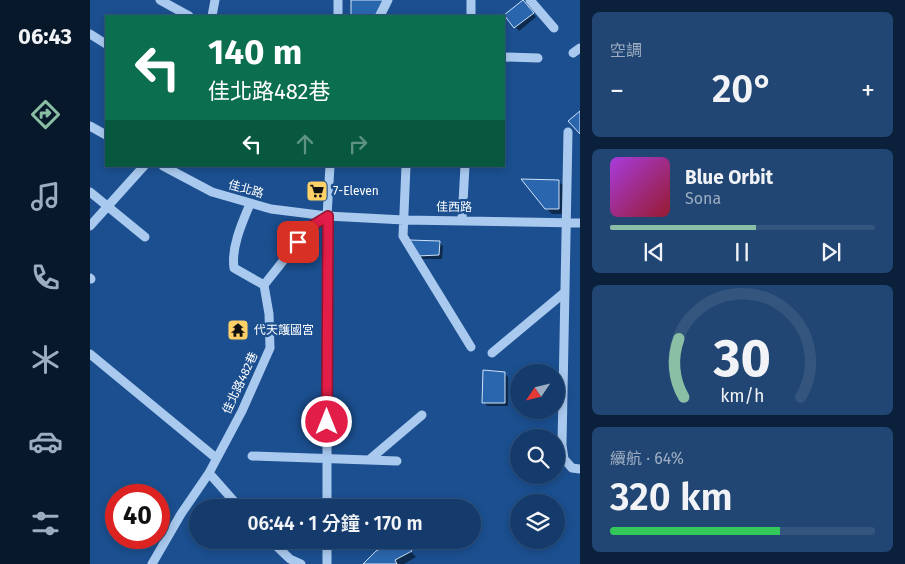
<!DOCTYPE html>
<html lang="zh-TW">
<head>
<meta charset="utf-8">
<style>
	:root { --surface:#143b6b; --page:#214673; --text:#f1f3f6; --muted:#9dadc1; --line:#33557e; --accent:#8abfa5 }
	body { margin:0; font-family:"Fira Sans","Noto Sans TC",sans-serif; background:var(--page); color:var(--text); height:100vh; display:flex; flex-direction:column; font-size:19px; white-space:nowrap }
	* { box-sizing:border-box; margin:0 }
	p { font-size:16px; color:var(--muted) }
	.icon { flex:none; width:28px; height:28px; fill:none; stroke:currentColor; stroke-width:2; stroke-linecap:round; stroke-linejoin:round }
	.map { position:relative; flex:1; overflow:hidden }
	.drawer { display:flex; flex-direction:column; gap:12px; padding:12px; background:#0b203b; width:325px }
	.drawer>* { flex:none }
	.guide { position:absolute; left:15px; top:15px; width:400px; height:152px; border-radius:0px; box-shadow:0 2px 8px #0003,0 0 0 1px var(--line); background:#0b6e4f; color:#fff; overflow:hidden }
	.needle { width:32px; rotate:235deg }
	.controls { position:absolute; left:420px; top:364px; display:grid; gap:10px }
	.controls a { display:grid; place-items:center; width:55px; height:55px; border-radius:50%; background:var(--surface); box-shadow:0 2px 8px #0003,0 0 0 1px var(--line); font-size:25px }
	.speed { position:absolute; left:15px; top:484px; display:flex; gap:10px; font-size:25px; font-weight:700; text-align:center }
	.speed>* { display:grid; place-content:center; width:65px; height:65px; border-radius:50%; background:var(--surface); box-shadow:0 2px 8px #0003,0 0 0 1px var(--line); line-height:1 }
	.speed .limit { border:8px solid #d22; background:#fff; color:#111 }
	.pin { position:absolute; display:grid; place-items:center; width:42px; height:42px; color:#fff; margin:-21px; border-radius:10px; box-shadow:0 2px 8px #0006 }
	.me { position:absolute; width:55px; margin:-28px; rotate:0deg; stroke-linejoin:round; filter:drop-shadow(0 0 4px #0008) }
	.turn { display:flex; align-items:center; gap:18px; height:105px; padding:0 20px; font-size:22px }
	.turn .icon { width:65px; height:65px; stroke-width:2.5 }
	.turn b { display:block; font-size:35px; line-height:42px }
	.lanes { display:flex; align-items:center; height:48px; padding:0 20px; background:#0003; justify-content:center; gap:25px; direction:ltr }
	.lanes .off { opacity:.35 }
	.big { font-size:38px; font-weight:600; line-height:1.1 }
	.drawer .card { flex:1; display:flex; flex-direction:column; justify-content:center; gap:8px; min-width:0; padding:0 18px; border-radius:8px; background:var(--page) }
	.drawer .dial { align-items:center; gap:0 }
	.dial svg { height:130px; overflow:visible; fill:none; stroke:var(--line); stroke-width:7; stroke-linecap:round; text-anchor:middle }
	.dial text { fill:var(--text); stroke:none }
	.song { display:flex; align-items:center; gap:15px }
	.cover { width:60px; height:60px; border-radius:8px; background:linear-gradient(135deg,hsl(280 70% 55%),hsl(350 70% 35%)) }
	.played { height:5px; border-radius:2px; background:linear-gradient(90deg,var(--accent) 55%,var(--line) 55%) }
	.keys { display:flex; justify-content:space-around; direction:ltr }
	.heat { display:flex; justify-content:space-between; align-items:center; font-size:28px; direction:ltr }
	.charge { height:8px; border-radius:4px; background:linear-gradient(90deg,#34c759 64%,var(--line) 0) }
	.trip { position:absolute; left:99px; top:499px; width:292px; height:50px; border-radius:25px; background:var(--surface); box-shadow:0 2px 8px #0003,0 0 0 1px var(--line); font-weight:600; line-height:50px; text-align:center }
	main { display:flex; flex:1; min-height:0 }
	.tabs { display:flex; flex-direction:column; width:90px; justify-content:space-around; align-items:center; background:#08182b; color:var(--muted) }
	.tabs .icon { width:35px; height:35px }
	.tabs .active { color:var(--accent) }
	.tabs b { font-size:22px; color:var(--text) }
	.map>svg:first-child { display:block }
</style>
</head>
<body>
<main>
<nav class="tabs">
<b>06:43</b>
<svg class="icon active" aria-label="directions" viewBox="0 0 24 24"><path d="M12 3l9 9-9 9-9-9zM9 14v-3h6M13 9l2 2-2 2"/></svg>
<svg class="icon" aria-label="music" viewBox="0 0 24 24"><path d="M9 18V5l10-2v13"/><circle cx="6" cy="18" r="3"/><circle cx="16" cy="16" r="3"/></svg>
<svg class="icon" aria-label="phone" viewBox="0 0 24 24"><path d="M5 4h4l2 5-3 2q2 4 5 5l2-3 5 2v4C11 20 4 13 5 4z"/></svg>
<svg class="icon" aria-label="climate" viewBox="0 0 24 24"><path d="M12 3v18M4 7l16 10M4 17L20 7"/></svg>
<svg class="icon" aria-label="car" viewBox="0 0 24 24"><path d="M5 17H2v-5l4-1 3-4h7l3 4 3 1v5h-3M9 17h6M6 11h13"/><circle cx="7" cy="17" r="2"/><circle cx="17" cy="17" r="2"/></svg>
<svg class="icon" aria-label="filters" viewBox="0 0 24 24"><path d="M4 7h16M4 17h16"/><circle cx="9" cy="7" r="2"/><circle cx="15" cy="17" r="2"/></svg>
</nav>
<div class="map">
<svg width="490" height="564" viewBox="0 0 490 564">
	<rect width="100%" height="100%" fill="#1b4f8f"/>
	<path fill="#0007" d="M437,5L446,17L429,31L416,15Z
		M469,182L475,187L474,214H462L456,208Z
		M349,242L353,246L352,259H332L328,256Z
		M414,373L418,377V406H397L394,402Z
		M310,541L326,557L314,564H275Z"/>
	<path fill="#2a66ad" stroke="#cfe3fa" d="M261,0H293L285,16H261Z
		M433,0L444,13L424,28L414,15Z
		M490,111V134L478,121Z
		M431,179L469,180V209H455Z
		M319,240L350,241L349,255L327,256Z
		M393,370L415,372V403H392Z
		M310,540L322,551L305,560L307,564H273L286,551Z"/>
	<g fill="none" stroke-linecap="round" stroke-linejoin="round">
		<path stroke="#a9c9ee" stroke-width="9" d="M70,0L99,16
			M440,0L464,28
			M122,16L125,0
			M248,16V0
			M290,16L298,0
			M381,16V0
			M0,34L16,44
			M483,53L490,48
			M414,57L448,58
			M0,126L16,135
			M478,132L472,445L474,459L482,468L490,469
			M73,166L122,192L181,209L237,216L314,220L490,223
			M316,166L313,236L381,347
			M0,192L55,237
			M160,204C152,223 141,247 144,268L174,285
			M372,220L375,166
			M0,226L54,166
			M0,278L1,279
			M402,353L475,292
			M0,354L126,458
			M162,456L307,461
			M279,460L332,415
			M119,473L150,508
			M237,508V216L240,166
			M180,540L200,559L211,564
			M62,564L91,514L119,473L152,411L180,348L179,314L174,285L220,227L237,216
			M237,564V540"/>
	</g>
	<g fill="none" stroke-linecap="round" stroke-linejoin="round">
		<g stroke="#92132f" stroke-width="12">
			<path id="route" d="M208,242L220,227L238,216L237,422"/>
		</g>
		<use href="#route" stroke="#e11d48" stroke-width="9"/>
	</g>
	<defs>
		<g id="supermarket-square" transform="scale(1.125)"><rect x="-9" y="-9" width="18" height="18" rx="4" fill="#ffd166" stroke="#1b4f8f"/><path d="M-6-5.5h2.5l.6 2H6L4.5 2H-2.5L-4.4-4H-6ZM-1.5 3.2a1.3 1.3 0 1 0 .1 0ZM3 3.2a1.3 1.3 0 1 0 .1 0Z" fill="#111"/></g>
		<g id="temple-square" transform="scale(1.125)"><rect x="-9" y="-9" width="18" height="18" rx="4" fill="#ffd166" stroke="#1b4f8f"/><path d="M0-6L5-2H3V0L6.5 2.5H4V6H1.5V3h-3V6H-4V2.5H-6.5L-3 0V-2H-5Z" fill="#111"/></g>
	</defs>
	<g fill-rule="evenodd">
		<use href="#supermarket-square" x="227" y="191"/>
		<use href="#temple-square" x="148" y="330"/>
	</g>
	<g text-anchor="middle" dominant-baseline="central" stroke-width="5" stroke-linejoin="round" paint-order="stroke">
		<g font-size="12" fill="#fff" stroke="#1b4f8f">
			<text transform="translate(156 189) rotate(16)">佳北路</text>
			<text transform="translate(364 207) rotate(1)">佳西路</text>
			<text transform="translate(150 383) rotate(-65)">佳北路482巷</text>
		</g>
		<g font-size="12" fill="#fff" stroke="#1b4f8f" text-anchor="start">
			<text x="243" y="191">7-Eleven</text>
			<text x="164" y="330">代天護國宮</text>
		</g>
	</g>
</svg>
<div class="controls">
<a><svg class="needle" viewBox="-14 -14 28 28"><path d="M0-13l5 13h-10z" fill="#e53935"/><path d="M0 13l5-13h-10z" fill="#9dadc1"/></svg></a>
<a><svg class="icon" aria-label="search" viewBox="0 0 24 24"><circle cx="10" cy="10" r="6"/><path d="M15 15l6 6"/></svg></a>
<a><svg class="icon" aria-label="layers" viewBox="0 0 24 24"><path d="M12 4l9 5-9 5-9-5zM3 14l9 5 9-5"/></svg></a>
</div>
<div class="speed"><div class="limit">40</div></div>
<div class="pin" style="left:208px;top:242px;background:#d93025"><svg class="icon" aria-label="arrive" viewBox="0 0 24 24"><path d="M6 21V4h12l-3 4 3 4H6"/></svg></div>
<svg class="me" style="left:237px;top:422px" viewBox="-20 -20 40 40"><circle r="17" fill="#e11d48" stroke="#fff" stroke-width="3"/><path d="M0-11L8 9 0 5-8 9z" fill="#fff"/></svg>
<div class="trip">06:44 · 1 分鐘 · 170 m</div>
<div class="guide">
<div class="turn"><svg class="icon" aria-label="left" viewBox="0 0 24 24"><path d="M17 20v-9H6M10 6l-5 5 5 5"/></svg><div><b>140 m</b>佳北路482巷</div></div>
<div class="lanes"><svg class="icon" aria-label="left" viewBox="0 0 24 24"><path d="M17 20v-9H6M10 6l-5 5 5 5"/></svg><svg class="icon off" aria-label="ahead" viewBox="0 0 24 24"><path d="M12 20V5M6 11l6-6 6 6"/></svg><svg class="icon off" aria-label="right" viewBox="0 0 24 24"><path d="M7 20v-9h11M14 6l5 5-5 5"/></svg></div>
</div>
</div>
<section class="drawer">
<div class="card"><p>空調</p>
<div class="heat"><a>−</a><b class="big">20°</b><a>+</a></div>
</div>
<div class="card">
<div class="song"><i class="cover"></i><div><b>Blue Orbit</b><p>Sona</p></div></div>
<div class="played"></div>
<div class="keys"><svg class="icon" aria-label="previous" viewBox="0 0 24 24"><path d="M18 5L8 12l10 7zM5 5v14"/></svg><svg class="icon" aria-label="pause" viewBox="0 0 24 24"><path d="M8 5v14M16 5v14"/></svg><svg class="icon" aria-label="next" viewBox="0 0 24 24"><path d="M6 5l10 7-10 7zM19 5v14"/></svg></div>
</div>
<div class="card dial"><svg viewBox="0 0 100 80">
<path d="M14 69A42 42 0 1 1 86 69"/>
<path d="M14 69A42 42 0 0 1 11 33" stroke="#8abfa5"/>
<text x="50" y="56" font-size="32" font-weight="700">30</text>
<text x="50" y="72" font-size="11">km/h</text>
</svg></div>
<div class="card"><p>續航 · 64%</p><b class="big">320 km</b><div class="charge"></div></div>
</section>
</main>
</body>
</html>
